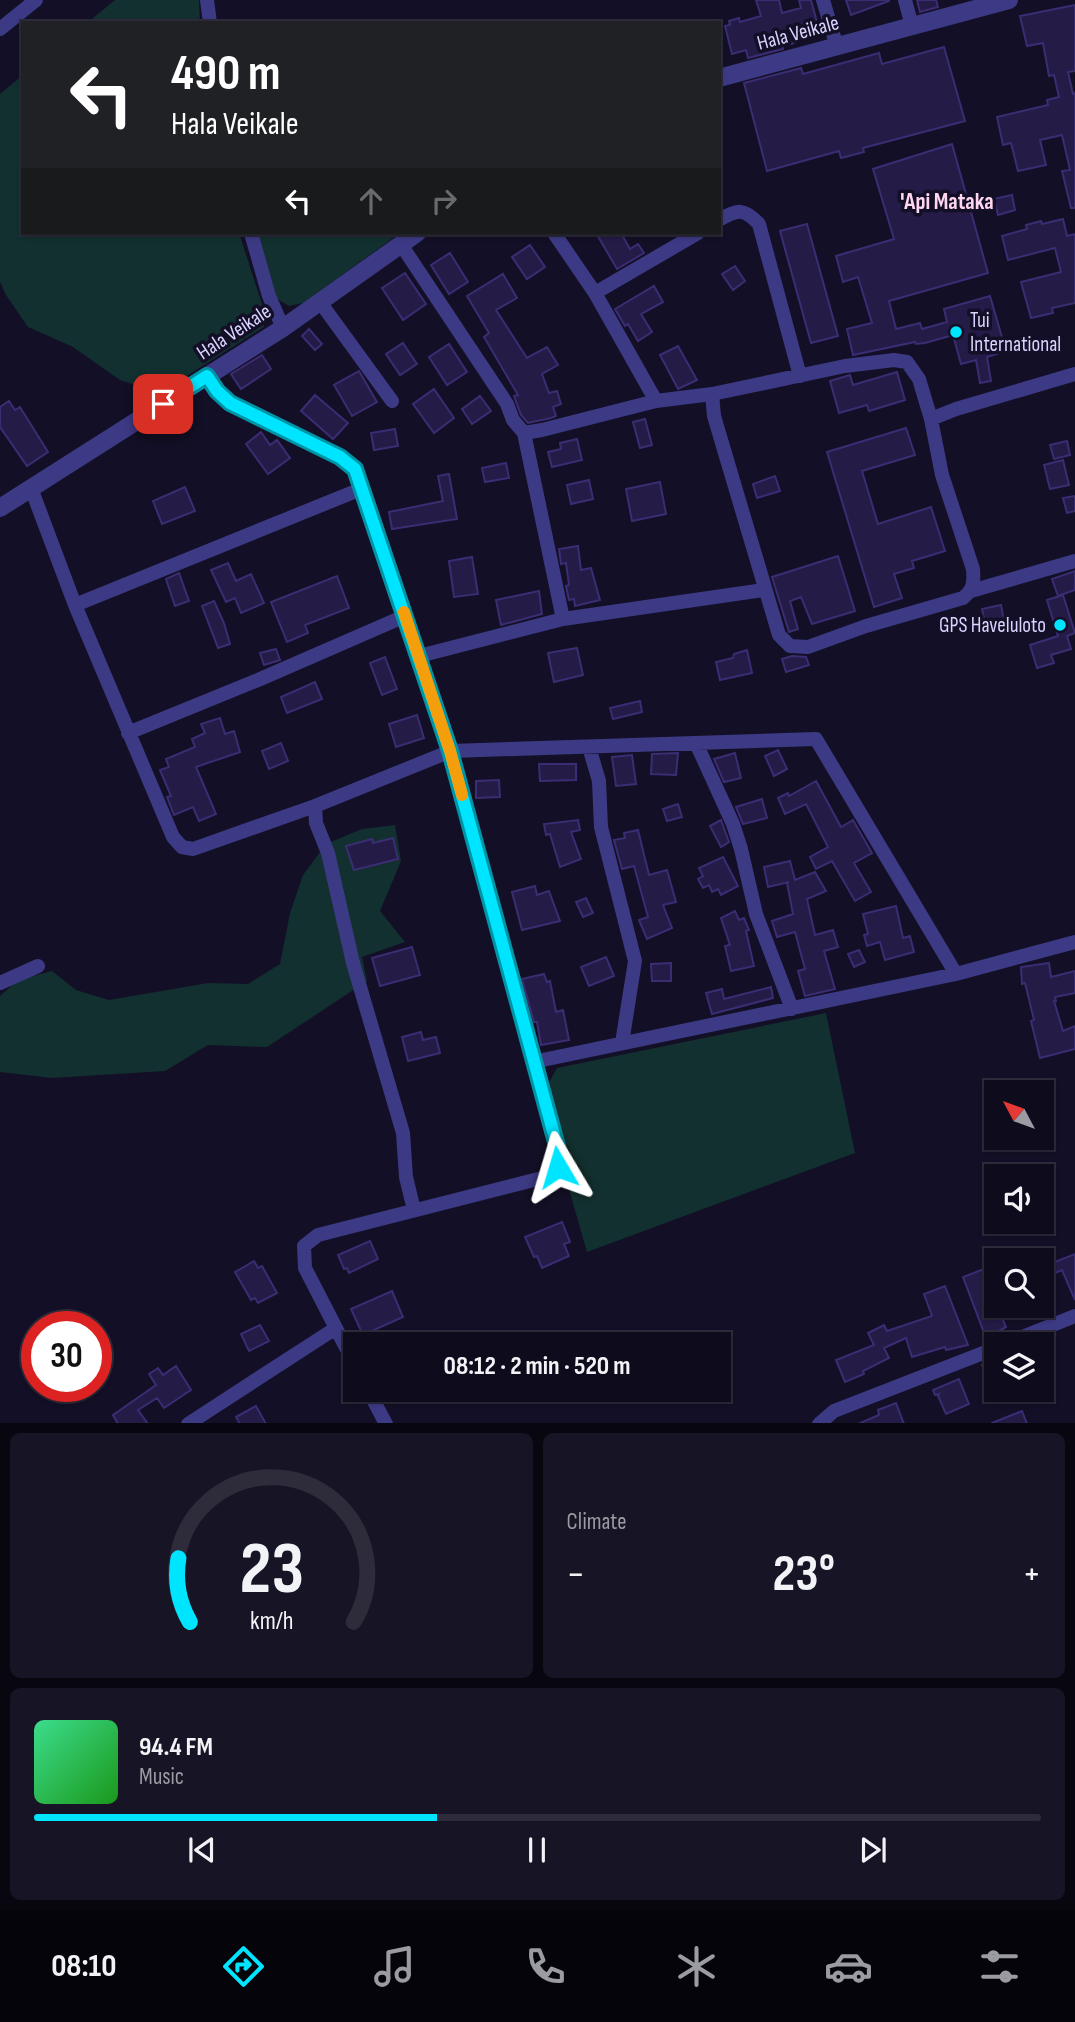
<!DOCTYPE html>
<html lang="en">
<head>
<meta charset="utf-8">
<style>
	:root { --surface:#0e0b1c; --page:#171425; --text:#f1f3f6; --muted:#9b9ba3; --line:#2e2b3b; --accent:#00e5ff }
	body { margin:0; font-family:"Sofia Sans Condensed",sans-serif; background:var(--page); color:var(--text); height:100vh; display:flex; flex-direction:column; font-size:26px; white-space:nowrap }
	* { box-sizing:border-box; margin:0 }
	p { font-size:23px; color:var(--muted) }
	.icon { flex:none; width:38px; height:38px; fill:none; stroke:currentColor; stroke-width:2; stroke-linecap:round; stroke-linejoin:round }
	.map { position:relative; height:1423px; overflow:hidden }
	.drawer { display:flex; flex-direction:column; gap:10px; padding:10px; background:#08060f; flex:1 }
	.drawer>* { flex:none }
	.guide { position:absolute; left:21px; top:21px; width:700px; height:214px; border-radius:0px; box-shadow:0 2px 5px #0004,0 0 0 2px var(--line); background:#202124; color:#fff; overflow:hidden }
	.needle { width:46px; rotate:311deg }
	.tools { position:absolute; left:984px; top:1080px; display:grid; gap:14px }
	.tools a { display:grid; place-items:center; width:70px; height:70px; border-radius:0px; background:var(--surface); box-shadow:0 2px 5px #0004,0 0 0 2px var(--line); font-size:35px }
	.speed { position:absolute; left:21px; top:1311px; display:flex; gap:14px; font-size:35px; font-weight:700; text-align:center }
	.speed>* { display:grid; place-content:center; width:91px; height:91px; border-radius:50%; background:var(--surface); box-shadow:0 2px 5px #0004,0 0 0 2px var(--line); line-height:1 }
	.speed .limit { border:10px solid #d22; background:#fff; color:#111 }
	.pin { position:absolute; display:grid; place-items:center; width:60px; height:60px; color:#fff; margin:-30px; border-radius:14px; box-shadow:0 4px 10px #0006 }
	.me { position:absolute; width:77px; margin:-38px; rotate:353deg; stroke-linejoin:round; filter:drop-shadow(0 0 5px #0008) }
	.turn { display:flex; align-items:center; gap:24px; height:147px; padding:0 35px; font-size:32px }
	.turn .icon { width:91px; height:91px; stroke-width:2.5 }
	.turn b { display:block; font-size:49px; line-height:60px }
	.lanes { display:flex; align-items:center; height:66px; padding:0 35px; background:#0003; justify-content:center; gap:35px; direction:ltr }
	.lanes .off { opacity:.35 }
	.big { font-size:52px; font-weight:700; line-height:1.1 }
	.drawer .widget { flex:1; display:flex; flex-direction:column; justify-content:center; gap:10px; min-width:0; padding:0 24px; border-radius:10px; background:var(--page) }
	.drawer .dial { align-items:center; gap:0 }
	.dial svg { height:182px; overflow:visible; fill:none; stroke:var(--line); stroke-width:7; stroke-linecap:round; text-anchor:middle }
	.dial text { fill:var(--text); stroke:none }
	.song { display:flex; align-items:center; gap:21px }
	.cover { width:84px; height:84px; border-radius:10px; background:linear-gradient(135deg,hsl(150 70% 55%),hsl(120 70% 35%)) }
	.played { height:7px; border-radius:4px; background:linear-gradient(90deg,var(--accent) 40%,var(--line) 40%) }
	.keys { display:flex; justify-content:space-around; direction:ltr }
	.heat { display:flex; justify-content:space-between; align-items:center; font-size:38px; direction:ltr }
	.drawer .tiles { flex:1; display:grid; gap:10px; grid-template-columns:1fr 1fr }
	.widget:last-child { grid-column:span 2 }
	.trip { position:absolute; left:343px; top:1332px; width:388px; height:70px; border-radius:0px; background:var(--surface); box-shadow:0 2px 5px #0004,0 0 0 2px var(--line); font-weight:700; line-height:70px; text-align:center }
	.dock { display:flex; height:112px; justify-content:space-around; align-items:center; background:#06040b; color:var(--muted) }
	.dock .icon { width:49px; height:49px }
	.dock .active { color:var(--accent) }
	.dock b { font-size:32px; color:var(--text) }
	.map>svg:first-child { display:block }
</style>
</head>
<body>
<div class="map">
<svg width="1075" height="1424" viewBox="0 0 1075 1424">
	<rect width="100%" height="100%" fill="#130f26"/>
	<path fill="#12302f" d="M115,0H199L200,23H87Z
		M23,75V233H239L263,307L264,327L160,393L120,380L73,347L28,327L6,295L0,282V94Z
		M257,233H400L303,303L289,306L276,298Z
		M395,825L401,861L380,911L405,942L362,957L367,981L267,1047L208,1045L165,1071L52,1078L0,1072V996L18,980L52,971L76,990L109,1000L208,983L248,984L280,964L290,913L303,875L326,844L362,829Z
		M826,1013L855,1153L587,1252L564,1172L570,1159L547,1086L557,1068Z"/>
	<path fill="#241b47" stroke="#3b2d73" stroke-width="2" d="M756,0H779L782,13L801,8L799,0H811L818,26L808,28L810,36L793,40L794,43L783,46V49L748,58L746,50L732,54L725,26L730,25L729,21L739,18L740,22L761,16Z
		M846,0H889V1L851,15Z
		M917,0H936L938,7L920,12Z
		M1075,5V71L1068,72L1073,94L1075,93V208H1071L1062,171L1070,170L1062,135L1040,140L1046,165L1018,171L1011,143L1003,145L997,117L1048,105L1047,100L1059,97L1054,75L1049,76L1043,43L1027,46L1020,16Z
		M944,47L965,121L863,148L864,152L841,158L839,151L767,171L744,83L801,68L803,74L879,53L882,64Z
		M952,144L988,273L889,301L896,329L920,323L922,329L947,322L944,309L990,296L1006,351L987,357L991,381L980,383L976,360L961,364L953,335L925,343L916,344L915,342L853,355L847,329L872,323L858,277L843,282L836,256L894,239L873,169Z
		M1012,195L1015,210L998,215L994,199Z
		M1063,219L1067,236L1075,234V303L1052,308L1053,313L1031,318L1021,282L1061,272L1055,248L1008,260L1002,236L1027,229L1026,225L1041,221L1042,224Z
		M807,224L838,336L811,343L780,231Z
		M596,233H621L630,249L638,244L644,253L617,269Z
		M530,245L545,267L527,279L512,257Z
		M450,253L468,282L449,294L431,265Z
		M735,266L745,281L733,290L722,274Z
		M405,273L426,304L403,320L382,288Z
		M503,274L517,298L496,310L527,358L547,347L558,365L542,374L549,393L557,391L561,404L553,407L556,416L551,418L528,423L521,415L514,396L518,395L484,337L489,333L467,296Z
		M654,286L663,302L641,314L652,332L638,341L628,324L625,326L615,309Z
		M309,329L322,344L315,350L302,336Z
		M403,343L417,364L400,375L386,354Z
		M449,344L467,372L447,385L429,357Z
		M678,346L697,380L678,389L660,355Z
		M262,355L271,369L241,389L231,374Z
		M359,371L377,402L352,416L334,385Z
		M897,372L905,400L869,411L867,405L839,413L830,381L850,375L853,385Z
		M434,389L454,418L434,433L413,404Z
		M315,395L348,423L333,439L301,411Z
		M480,396L491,411L472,424L462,409Z
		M9,401L15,410L20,407L48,452L27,466L0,427V407Z
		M645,419L652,445L640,448L633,422Z
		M906,428L915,455L862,471L878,524L931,507L945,551L912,561L914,568L894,574L902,598L874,607L827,452Z
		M395,429L398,446L374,450L371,433Z
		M261,432L270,445L277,440L290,458L268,474L246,444Z
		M577,439L582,460L552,467L548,452L561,449L560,443Z
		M1067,441L1070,455L1054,459L1050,445Z
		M1063,460L1069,485L1050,489L1044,465Z
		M506,463L509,478L485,482L482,468Z
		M449,474L457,519L392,529L389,512L443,501L438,476Z
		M775,476L780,491L757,498L753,484Z
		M589,480L593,499L571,504L567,485Z
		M660,482L666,514L632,521L626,489Z
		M185,487L195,511L162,524L153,501Z
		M1075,496V511L1067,513L1063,498Z
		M578,546L581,570L591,568L600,600L575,606L574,599L569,600L566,586L569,585L566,563L561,564L559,549Z
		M838,556L855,611L812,624L801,597L790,601L798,629L789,632L772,577Z
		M472,557L478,594L454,597L449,561Z
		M228,563L236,581L251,574L264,603L241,613L235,598L226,602L211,570Z
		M1075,571V590L1058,596L1052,579Z
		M179,573L189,601L175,606L166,579Z
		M337,576L349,608L305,625L308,633L287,642L271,602Z
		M539,591L542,614L501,625L496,600Z
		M1063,595L1075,633L1067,636L1071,649L1051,655L1054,663L1037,668L1030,645L1058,636L1047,600Z
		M214,601L224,623L230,644L218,648L202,606Z
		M1001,605L1004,620L985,624L982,609Z
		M577,648L583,675L554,682L548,653Z
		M276,649L280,660L264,665L260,653Z
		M747,650L752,673L720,680L716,662L733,658L734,654Z
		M792,656L806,657L809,665L786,672L782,659Z
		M385,657L397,689L382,695L370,663Z
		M315,682L322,699L287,713L281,697Z
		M640,701L642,712L613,719L610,708Z
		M417,715L424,738L396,747L389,724Z
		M220,718L225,734L234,731L240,752L196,767L216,814L199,821L193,807L174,815L167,797L171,796L160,770L169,767L166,759L195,747L192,739L205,733L201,724Z
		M281,743L288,761L269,769L262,751Z
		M778,750L787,769L774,776L765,756Z
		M678,753L676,775L651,774L652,754Z
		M735,753L741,778L724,782L714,759Z
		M632,755L636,784L616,786L612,757Z
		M539,764H576V780L540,781Z
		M499,780L500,797L476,798V781Z
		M816,781L841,827L853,820L872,853L854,863L871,892L855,901L832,861L816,869L810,857L828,847L806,804L785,814L778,798L788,793L789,796Z
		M762,799L767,818L743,824L736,807Z
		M678,804L682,817L667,821L663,809Z
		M578,820L580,830L571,832L581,859L560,867L550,834L546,835L544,824Z
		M721,820L729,842L721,847L710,826Z
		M638,830L649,875L667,870L676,902L663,905L672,928L647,939L639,920L648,917L634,866L622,869L614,840L625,838L624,833Z
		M393,838L398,859L354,870L346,846L372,839L373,843Z
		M723,857L738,886L721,895L718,889L712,892L709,885L703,888L698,879L703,876L699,868Z
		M790,861L795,880L815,872L826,891L807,899L815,935L833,930L838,947L824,951L835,989L805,996L798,971L805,969L795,932L777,937L772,921L793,914L787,883L789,882L768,887L764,867Z
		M535,886L537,895L549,891L560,921L522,930L512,892Z
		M586,898L593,913L583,917L576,902Z
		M896,906L903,938L910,936L914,952L885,960L880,942L867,946L864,935L868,934L863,914Z
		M735,911L739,920L744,918L749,930L746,931L754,966L731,971L725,946L730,945L721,918Z
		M412,947L420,975L380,986L372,958Z
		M859,950L865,962L854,967L848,954Z
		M606,957L614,976L589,986L581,967Z
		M671,963V981H652L651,964Z
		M1049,963L1051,977L1075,971V993L1055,997L1056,1001H1054L1063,1031L1075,1026V1049L1040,1058L1031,1021L1034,1020L1025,983L1022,984L1021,967Z
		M544,974L547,982L550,981L556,1012L563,1010L569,1040L541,1045L537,1022H534L522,979Z
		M771,987L773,998L712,1014L706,993L722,989L724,999Z
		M421,1032L423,1040L436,1037L440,1053L408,1061L402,1037Z
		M562,1222L570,1242L564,1244L569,1256L542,1268L537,1256L534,1257L525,1237Z
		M370,1241L378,1259L349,1273L347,1268L344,1269L338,1255Z
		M1049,1247L1055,1262L1075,1254V1300L1062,1270L1045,1277L1041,1269V1260H1038L1035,1253Z
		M254,1261L258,1268L262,1266L277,1293L258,1303L255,1298L251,1300L235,1272Z
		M984,1269L996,1306L1018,1307L1000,1313L1006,1327L986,1338L963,1277Z
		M945,1286L968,1345L946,1350L945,1347L912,1357L906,1338L884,1348L889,1358L863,1371L864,1374L845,1382L836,1360L874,1345L868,1333L884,1325L887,1331L932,1316L924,1294Z
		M392,1291L403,1317L363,1335L351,1309Z
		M260,1325L269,1341L249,1351L241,1334Z
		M996,1360V1397L982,1365Z
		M176,1366L191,1390L164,1408L157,1398L138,1410L148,1424H118L113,1415L156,1385L149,1374L158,1368L163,1375Z
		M959,1379L969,1404L946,1414L938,1396L939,1394L935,1395L933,1390Z
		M896,1403L904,1424H858L879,1415L878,1410Z
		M256,1406L266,1424H240L236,1417Z
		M1022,1411L1027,1424H992V1423Z"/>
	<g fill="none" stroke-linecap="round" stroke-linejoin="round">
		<path stroke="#3d3a85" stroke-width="14" d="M207,0L210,23
			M823,0L837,47
			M905,0L912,26
			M0,29L36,0
			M719,220C738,209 744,208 759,224L800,376
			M251,233L269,296L283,328
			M402,246L507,404L513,420L524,433L542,430L656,401L595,293L554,233
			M595,293L698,233
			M320,302L392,401
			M207,376L217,391L230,403L340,457L354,469L451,751L557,1146L558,1167L542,1178L318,1235L304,1246L305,1268L355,1365
			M656,401L712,394
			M931,419L919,379L907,362L894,360L845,366L712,394L714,416L779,635L790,646L808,647L866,626L963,598C974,589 974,582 973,569L942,475L931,419L956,409L1075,374
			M524,433L563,619
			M31,488L75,605L173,837L182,847L193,849L315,806L451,751L816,739L956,974
			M971,591L1075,561
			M75,605L361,489
			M419,656L563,619L764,590
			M128,733L258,680L405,616
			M696,743L733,824L741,849L756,914L792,1009
			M589,747L599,781L601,827L635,961L622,1043
			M315,806L316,823L328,853L353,963L403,1133L406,1177L414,1210
			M0,983L38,966
			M533,1062L956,974L1075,942
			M1005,1344L1075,1316
			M368,1390L386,1424
			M188,1424L336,1328
			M819,1424L834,1411L996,1348"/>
		<path stroke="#3d3a85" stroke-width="18" d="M719,78L1009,0
			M0,508L283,328L417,233"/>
	</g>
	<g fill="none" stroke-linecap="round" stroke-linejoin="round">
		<g stroke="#0095a6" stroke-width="18">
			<path id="route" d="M163,404L207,376L217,391L230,403L340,457L355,469L450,751L557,1146L558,1167"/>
		</g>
		<use href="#route" stroke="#00e5ff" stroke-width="12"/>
		<path stroke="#f59e0b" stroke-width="12" d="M404,612L450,751L462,795"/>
	</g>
	<g fill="#00e5ff" stroke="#130f26" stroke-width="2.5">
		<circle cx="956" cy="332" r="7"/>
		<circle cx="1060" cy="625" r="7"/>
	</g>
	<g text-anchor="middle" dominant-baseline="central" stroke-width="7" stroke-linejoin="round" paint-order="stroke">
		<g font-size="21" fill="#d9d4ff" stroke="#130f26">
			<text transform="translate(798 33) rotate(-15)">Hala Veikale</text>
			<text transform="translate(234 332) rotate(-33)">Hala Veikale</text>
		</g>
		<g font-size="21" fill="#d9d4ff" stroke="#130f26" text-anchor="start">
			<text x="970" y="320">Tui<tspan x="970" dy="24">International</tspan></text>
			<text x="1046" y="625" text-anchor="end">GPS Haveluloto</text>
		</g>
		<g font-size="23" font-weight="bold" fill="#ffd6f0" stroke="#130f26">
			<text x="947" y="202">'Api Mataka</text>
		</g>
	</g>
</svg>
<div class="tools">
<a><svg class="needle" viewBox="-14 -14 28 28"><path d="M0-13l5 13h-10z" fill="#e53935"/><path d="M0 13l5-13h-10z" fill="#9b9ba3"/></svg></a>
<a><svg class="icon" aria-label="sound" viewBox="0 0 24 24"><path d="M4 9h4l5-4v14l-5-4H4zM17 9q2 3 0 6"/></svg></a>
<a><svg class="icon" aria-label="search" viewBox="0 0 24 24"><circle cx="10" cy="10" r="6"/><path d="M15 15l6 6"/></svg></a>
<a><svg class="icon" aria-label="layers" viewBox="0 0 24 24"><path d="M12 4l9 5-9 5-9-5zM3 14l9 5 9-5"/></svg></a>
</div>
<div class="speed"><div class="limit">30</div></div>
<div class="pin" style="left:163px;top:404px;background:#d93025"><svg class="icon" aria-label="arrive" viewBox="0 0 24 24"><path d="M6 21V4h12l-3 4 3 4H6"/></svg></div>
<svg class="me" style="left:558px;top:1167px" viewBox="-20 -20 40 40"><path d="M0-17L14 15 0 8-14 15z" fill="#00e5ff" stroke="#fff" stroke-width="4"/></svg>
<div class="trip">08:12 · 2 min · 520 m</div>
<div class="guide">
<div class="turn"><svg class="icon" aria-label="left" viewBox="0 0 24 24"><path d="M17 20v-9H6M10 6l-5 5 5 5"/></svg><div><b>490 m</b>Hala Veikale</div></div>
<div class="lanes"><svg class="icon" aria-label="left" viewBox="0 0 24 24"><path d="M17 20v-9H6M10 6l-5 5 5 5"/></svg><svg class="icon off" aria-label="ahead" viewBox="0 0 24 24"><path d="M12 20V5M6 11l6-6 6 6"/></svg><svg class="icon off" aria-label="right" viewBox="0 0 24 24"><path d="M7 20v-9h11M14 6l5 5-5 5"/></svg></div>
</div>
</div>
<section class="drawer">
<div class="tiles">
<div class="widget dial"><svg viewBox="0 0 100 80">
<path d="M14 69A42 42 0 1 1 86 69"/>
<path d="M14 69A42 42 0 0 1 9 41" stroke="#00e5ff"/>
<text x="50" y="56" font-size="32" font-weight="700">23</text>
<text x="50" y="72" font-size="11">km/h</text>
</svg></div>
<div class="widget"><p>Climate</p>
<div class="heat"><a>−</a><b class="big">23°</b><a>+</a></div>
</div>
<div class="widget">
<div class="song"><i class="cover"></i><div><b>94.4 FM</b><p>Music</p></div></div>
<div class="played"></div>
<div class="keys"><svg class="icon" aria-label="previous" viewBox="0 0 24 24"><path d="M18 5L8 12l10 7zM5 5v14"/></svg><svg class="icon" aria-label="pause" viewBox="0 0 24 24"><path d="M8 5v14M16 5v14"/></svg><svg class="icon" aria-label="next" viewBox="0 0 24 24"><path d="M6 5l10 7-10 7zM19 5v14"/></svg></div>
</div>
</div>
</section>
<nav class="dock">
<b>08:10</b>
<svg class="icon active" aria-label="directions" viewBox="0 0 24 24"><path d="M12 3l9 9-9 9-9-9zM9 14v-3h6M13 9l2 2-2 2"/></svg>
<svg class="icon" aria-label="music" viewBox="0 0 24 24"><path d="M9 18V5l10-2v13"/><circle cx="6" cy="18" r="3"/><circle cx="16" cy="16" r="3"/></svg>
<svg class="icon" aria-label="phone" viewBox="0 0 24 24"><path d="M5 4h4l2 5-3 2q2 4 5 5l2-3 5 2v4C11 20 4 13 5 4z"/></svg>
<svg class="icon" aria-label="climate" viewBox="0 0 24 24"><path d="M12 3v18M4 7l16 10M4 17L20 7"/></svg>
<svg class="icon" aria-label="car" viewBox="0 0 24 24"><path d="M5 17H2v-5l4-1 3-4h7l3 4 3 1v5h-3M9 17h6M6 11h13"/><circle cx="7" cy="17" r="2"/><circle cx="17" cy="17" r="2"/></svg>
<svg class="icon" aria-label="filters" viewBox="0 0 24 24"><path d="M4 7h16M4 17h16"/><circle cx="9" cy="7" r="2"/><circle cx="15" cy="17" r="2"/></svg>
</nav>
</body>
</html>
